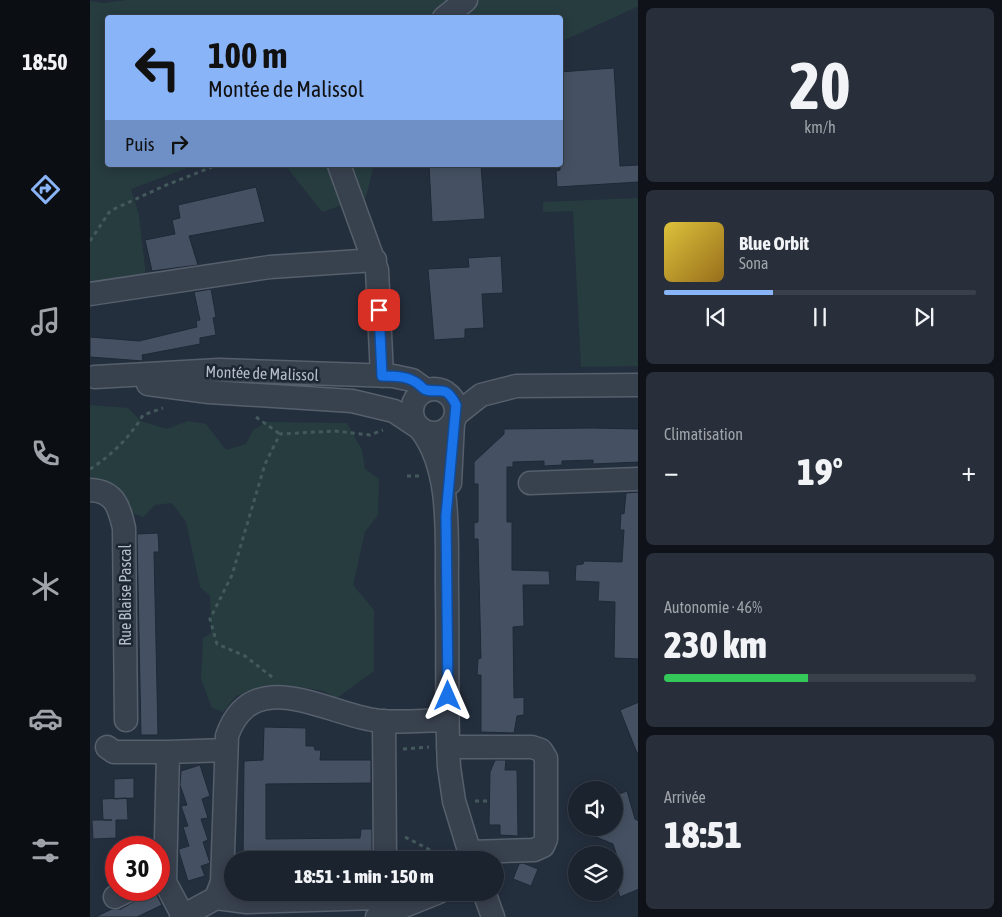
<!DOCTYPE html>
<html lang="fr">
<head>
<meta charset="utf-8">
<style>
	:root { --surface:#1b232e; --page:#282f3a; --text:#f1f3f6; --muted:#a0a4aa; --line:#39404a; --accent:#8ab4f8 }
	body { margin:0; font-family:"Asap Condensed",sans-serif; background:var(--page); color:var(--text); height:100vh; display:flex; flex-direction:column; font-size:19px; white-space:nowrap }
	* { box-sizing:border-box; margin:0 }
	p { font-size:16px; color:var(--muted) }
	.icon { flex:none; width:28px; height:28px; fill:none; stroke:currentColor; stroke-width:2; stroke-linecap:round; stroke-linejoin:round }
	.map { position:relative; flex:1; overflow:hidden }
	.panel { display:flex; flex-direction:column; gap:8px; padding:8px; background:#0f1319; width:364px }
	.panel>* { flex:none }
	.hud { position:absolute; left:15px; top:15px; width:458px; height:152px; border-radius:5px; box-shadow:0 2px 12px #0003,0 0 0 1px var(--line); background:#8ab4f8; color:#111; overflow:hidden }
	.fabs { position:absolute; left:478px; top:781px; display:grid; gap:10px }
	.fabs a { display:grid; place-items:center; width:55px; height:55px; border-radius:50%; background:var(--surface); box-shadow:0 2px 12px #0003,0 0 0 1px var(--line); font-size:25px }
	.speed { position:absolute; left:15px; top:836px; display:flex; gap:10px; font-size:25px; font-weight:700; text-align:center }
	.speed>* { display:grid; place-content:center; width:65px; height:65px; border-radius:50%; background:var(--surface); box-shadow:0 2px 12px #0003,0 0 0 1px var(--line); line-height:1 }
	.speed .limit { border:8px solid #d22; background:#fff; color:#111 }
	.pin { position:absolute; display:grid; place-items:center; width:42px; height:42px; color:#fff; margin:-21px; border-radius:10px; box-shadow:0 2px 8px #0006 }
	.me { position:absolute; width:55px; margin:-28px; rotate:0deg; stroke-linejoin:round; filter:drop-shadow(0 0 4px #0008) }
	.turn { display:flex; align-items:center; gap:18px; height:105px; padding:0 20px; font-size:22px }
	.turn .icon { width:65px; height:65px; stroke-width:2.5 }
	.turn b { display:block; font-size:35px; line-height:42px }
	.then { display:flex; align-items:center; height:48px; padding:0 20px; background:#0003; gap:10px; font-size:19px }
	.big { font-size:38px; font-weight:800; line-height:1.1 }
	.panel .tile { flex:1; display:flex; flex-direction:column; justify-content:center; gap:8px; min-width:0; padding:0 18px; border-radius:8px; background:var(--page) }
	.panel .dial { align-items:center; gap:0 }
	.dial b { font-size:65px; line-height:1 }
	.song { display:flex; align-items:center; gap:15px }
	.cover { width:60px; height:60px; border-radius:8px; background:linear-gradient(135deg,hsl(50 70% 55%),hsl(40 70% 35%)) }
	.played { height:5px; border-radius:2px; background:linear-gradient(90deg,var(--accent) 35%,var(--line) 35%) }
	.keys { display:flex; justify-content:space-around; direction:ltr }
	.heat { display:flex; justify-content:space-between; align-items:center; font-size:28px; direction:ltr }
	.charge { height:8px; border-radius:4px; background:linear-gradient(90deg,#34c759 46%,var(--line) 0) }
	.trip { position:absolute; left:134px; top:851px; width:280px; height:50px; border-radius:25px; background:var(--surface); box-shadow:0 2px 12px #0003,0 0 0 1px var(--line); font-weight:800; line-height:50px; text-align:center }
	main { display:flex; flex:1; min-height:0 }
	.tab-bar { display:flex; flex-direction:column; width:90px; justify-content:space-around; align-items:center; background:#0b0e12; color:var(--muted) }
	.tab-bar .icon { width:35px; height:35px }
	.tab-bar .on { color:var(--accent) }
	.tab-bar b { font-size:22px; color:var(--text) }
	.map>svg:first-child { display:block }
</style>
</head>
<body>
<main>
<nav class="tab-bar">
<b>18:50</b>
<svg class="icon on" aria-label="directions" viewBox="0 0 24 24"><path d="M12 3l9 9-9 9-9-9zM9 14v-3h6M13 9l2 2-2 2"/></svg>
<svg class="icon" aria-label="music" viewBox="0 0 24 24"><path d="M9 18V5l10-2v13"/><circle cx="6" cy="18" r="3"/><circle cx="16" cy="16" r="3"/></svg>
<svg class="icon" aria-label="phone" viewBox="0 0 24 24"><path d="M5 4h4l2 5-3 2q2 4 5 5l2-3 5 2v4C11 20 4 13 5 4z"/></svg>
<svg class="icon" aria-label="climate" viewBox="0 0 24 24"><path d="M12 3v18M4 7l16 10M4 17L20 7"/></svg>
<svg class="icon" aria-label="car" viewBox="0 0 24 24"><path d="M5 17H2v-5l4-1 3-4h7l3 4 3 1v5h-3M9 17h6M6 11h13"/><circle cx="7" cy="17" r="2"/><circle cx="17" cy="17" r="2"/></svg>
<svg class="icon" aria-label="filters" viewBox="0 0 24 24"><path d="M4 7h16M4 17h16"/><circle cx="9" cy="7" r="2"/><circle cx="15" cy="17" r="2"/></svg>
</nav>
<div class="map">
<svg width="549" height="917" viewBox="0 0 549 917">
	<rect width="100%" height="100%" fill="#242f3e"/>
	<path fill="#263c3f" d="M37,0H548L549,6L470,42V18H18V165H105L41,189L49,215L56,277L0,286V1L13,3Z
		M195,165H284L276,197L232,212Z
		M548,198V366L491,367L483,211L453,212V202Z
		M0,405L38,408L51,421L77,429L98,421L116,424L136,450L156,444L163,430L176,422L257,423L272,450L275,469L289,479L288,515L275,532L263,585L284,610V671L247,698L233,691L210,687L164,691L146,696L133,712L122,708L111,679L113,638L121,633L120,596L110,587L96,522L82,503L65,505L53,517L34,510L0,485Z"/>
	<path fill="#455162" stroke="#1f2835" d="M524,68L530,166L549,165V182L467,187L466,171L470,170V72Z
		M339,165H391L395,219L342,222Z
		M166,187L175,222L99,236L108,265L62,271L55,240L85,234L82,220L90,218L88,205Z
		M411,256L413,293L392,294L394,328L375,329V338L344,340L338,269L379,267L378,258Z
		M121,289L126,317L123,318L126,335L110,338V344L52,355L53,361L0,357V337L49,341L107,327L106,321L110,320L104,292Z
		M502,428L549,429V462L503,464V460L472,461V465L454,466V461L423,462V467H417V522H422V570L459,571L460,585H433L434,626L423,627L424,698L434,697V715L427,716L424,733L391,732V675H387L388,659L391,658L388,539H384V523L388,522V484H384V462L414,434V429Z
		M549,492V659L524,658L525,602L508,601L509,582L485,581L486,565L493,564L494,561L532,562L534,530H530L531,513L534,514L536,493Z
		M68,533L69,552H64L68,735H51L47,534Z
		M549,702V753H547L530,710Z
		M174,727L216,728V746H224L225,750H231L230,760H281V783L176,784V839L270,838L271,829H282V860H153L154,761L173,760Z
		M405,760H416L415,770H427L428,836L410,835V825H399L400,772Z
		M110,765L120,796L112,799L118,818L111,819L118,840L113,842L120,863L111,866L115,876L98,881L89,852V849L99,846L93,827L98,826L91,806L97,805L90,785L91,771Z
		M44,778V798L24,799V779Z
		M537,791L545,819L549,821V889L530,897L524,879L529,874L525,865L528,859L523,844L484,828H524V796Z
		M37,798L38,820H26V838L3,839L2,820H22H13L12,799Z
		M433,863L448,869L441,886L423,879L429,864Z
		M64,890L72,905L47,917H5L22,909H31Z"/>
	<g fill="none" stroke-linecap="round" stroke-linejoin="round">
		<g stroke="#565f6c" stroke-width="25">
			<path id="minor" d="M354,18L376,0
				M249,165L287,270L292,376
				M0,294L180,267L285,260
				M5,377L129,370L303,376L322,380L336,390
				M58,384L119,392L262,401L304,411L328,427
				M322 411a22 22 0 1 1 44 0a22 22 0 1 1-44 0Z
				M367,414L391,395L426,386L549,385
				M331,430C363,471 356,542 357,592C358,650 356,709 359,767L364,801L382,860
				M360,483L363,423
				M440,483L549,479
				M0,490C25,491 29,507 34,528L36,720
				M294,721L295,860
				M17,747L24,752H78
				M358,747H442L451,750L456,758V839L453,846L444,850L379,852
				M394,892L403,917
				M25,897L39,890
				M126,898L157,902L287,898L295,892
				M93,916L75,882L78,752L136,750
				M91,917L126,898L132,882L137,736C162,664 235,713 284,720C308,724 333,720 357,720
				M287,917L349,892"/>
		</g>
		<path stroke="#44595c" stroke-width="3" stroke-dasharray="4 4" stroke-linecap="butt" d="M0,241L20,211L74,186L127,165
			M166,417L190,434
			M0,469C21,456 41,436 53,415L73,408
			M317,476H330
			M182,677L155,656L127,644L120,619L142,575L175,464L190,434L245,431L280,435L293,430
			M313,749L339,747
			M385,801H399
			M315,837L348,854L359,851"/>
		<use href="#minor" stroke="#38414e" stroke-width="22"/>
	</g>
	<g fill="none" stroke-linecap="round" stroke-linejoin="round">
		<g stroke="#114b97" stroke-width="12">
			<path id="route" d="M289,310L292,376C304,376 317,376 327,383C330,385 334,390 336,390C352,393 356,385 366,405L356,516L358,696"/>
		</g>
		<use href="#route" stroke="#1a73e8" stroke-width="9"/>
	</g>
	<g text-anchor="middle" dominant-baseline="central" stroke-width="5" stroke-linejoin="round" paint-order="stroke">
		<g font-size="16" fill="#b4bcc9" stroke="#1d2633">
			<text transform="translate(172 373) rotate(2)">Montée de Malissol</text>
			<text transform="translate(35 595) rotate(-90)">Rue Blaise Pascal</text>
		</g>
	</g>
</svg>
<div class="fabs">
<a><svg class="icon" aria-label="sound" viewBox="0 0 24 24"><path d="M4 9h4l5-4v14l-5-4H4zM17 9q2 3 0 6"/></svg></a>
<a><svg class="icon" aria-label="layers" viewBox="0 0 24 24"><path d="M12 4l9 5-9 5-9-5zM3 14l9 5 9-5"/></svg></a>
</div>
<div class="speed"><div class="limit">30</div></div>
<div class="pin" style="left:289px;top:310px;background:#d93025"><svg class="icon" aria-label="arrive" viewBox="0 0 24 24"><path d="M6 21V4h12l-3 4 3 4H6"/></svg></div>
<svg class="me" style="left:358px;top:696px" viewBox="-20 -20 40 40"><path d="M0-17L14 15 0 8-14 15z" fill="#1a73e8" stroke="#fff" stroke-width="4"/></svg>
<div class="trip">18:51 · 1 min · 150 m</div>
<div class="hud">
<div class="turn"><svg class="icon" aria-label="left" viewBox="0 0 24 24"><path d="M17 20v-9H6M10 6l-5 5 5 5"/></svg><div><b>100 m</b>Montée de Malissol</div></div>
<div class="then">Puis<svg class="icon" aria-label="right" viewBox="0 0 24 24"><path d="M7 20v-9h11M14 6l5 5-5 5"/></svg></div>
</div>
</div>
<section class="panel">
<div class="tile dial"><b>20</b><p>km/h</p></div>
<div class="tile">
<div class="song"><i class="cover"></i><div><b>Blue Orbit</b><p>Sona</p></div></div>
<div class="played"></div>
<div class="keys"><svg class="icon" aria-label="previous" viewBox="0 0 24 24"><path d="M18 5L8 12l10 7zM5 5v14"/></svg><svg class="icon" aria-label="pause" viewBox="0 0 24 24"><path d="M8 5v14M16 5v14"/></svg><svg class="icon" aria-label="next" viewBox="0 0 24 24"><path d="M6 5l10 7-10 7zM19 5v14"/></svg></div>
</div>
<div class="tile"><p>Climatisation</p>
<div class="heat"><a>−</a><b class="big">19°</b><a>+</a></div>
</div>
<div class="tile"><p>Autonomie · 46%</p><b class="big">230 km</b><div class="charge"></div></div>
<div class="tile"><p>Arrivée</p><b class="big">18:51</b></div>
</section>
</main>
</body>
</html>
